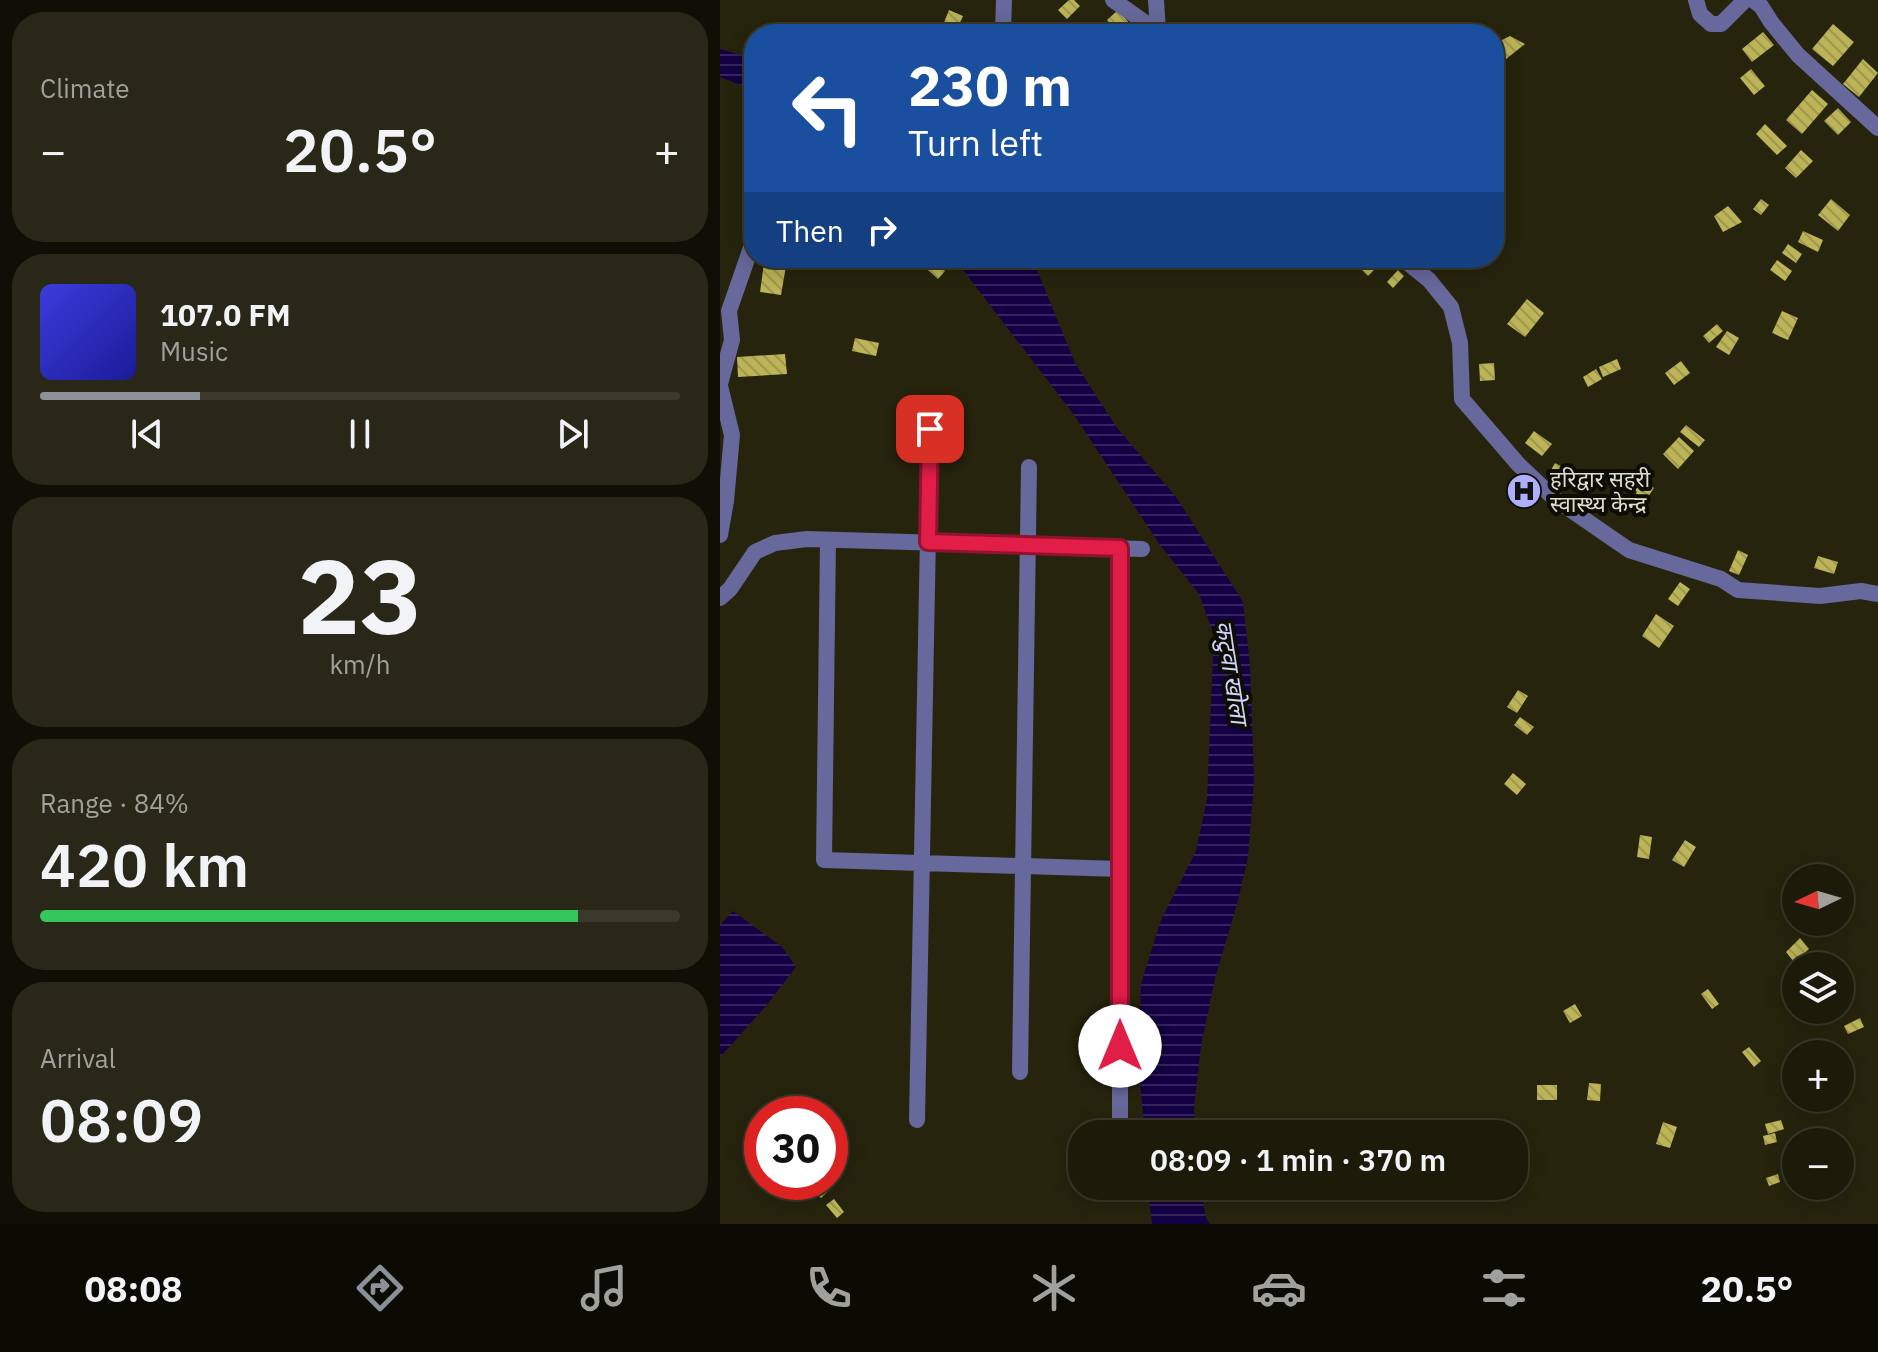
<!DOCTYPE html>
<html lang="en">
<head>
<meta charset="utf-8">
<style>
	:root { --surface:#1c1b0a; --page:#292818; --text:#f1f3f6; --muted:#a0a19c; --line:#3a392b; --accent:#8c9099 }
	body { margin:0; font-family:"IBM Plex Sans","Noto Sans Devanagari",sans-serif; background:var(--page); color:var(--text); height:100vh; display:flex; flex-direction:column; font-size:30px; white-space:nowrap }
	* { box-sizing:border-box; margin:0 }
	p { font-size:26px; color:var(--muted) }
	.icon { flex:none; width:44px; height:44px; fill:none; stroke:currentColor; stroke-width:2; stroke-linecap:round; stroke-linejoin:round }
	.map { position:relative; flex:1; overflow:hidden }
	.sheet { display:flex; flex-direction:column; gap:12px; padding:12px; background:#0f0f06; width:720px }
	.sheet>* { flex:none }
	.banner { position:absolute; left:24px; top:24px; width:760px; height:244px; border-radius:32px; box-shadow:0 4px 20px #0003,0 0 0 2px var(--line); background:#1a4fa0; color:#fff; overflow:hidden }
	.needle { width:52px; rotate:265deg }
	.tools { position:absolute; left:1062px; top:864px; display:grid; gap:16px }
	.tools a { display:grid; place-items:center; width:72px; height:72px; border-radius:50%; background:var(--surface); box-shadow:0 4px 20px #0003,0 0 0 2px var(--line); font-size:40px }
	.speed { position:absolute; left:24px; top:1096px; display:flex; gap:16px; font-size:40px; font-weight:700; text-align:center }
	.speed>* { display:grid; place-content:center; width:104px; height:104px; border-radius:50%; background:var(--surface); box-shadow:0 4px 20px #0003,0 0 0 2px var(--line); line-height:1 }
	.speed .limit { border:12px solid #d22; background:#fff; color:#111 }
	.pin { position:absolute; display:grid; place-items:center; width:68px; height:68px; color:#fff; margin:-34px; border-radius:16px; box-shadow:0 4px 12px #0006 }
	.me { position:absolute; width:88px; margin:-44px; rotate:0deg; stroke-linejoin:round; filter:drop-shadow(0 0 6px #0008) }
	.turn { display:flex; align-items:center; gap:28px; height:168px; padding:0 32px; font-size:36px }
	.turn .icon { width:104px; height:104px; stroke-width:2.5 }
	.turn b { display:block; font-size:56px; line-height:68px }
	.then { display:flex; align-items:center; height:76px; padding:0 32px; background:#0003; gap:16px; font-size:30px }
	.big { font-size:60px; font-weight:600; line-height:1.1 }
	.sheet .widget { flex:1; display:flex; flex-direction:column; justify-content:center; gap:12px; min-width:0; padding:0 28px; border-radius:32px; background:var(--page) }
	.sheet .dial { align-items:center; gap:0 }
	.dial b { font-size:104px; line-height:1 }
	.song { display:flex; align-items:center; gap:24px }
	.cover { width:96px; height:96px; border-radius:12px; background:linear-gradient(135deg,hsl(240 70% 55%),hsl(240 70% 35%)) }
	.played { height:8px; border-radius:4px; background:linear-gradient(90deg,var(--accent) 25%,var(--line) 25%) }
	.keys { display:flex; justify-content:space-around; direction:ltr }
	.heat { display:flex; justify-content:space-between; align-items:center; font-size:44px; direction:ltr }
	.charge { height:12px; border-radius:6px; background:linear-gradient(90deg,#34c759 84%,var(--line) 0) }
	.trip { position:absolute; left:348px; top:1120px; width:460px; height:80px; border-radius:32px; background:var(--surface); box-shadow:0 4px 20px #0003,0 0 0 2px var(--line); font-weight:600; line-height:80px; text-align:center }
	.tabs { display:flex; height:128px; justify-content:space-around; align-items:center; background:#0b0b04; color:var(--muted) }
	.tabs .icon { width:56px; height:56px }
	.tabs .current { color:var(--accent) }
	.tabs b { font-size:36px; color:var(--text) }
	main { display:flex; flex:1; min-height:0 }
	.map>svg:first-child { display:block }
</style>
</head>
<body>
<main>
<section class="sheet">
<div class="widget"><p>Climate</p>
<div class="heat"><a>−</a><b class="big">20.5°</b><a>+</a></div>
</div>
<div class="widget">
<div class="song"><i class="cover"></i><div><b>107.0 FM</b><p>Music</p></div></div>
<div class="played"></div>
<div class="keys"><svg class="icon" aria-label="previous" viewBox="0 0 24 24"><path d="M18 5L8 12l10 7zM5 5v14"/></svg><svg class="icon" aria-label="pause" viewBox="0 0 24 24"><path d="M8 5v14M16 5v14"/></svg><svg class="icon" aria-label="next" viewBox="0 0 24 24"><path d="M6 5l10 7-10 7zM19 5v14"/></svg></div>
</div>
<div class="widget dial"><b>23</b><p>km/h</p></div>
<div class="widget"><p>Range · 84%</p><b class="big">420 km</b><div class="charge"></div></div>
<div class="widget"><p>Arrival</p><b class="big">08:09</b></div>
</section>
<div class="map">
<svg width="1158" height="1224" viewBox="0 0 1158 1224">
	<defs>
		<pattern id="water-rules" width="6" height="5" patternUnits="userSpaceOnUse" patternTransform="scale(2)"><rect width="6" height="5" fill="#130045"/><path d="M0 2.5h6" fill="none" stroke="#35255f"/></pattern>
		<pattern id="building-back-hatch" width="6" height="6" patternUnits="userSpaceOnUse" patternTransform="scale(2)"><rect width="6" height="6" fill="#bcb456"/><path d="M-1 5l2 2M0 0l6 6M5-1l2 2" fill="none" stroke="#9e9850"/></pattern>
	</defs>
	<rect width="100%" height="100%" fill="#26240d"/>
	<path fill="url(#water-rules)" d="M0,49L34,59V90L0,77Z
		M234,258H312L355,363L397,428L456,497L523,602L530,666L534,780L528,857L517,904L495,978L481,1046L474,1107L475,1134H425L418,1061L421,984L441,920L476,851L487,799L494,635L479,594L440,545L354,415Z
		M13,911L62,947L76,967L45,1007L2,1055L0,1054V925Z
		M428,1186H480L486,1218L490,1224H432Z"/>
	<path fill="url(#building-back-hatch)" d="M349,0H354L360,6L347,19L338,10Z
		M229,10L243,16L235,34H229L221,30Z
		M398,10L409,23L398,33L387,20Z
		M1113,24L1134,42L1113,66L1092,49Z
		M1043,32L1054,45L1032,62L1022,49Z
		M790,36L805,44L781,63L774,55V44Z
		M1143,59L1158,73L1139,97L1123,84Z
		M1031,69L1045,86L1034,95L1020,78Z
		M1092,90L1108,104L1082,134L1066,120Z
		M1118,108L1131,122L1118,135L1104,121Z
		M1045,124L1067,146L1057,155L1036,134Z
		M1081,150L1093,161L1076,178L1065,168Z
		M1041,199L1049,205L1041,215L1033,209Z
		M1111,199L1130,215L1118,231L1098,215Z
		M1008,206L1022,222L1003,232L994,216Z
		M1083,231L1103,240L1098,252L1078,242Z
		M1068,244L1082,254L1076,263L1062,253Z
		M202,258H210L225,271L218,279L199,262Z
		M652,258H666L648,276L641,269Z
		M1057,260L1072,271L1065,281L1050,270Z
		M44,263L66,266L61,295L40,292Z
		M678,270L684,276L673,288L667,282Z
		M807,299L824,313L805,337L787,324Z
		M1062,311L1078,318L1068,340L1052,333Z
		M997,324L1003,331L989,343L983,336Z
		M1007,331L1019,338L1009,355L996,347Z
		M135,338L159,343L156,356L132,351Z
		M65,354L67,374L18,377L17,357Z
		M897,359L901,369L883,377L879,367Z
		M961,361L970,373L954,385L945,373Z
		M774,363L775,380L760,381L759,364Z
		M876,369L882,379L868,387L863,377Z
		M966,425L985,440L979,447L960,432Z
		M814,431L832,444L822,456L805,443Z
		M959,437L974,451L958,469L943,454Z
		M835,463L852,472L847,482L830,472Z
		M919,478L934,488L921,507L911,501L917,492L912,488Z
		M1018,550L1028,555L1019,575L1009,571Z
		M1098,556L1118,562L1114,574L1094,568Z
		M960,582L970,589L958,606L948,599Z
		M936,614L954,626L939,648L922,636Z
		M798,690L808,696L797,713L787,707Z
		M800,717L814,727L807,735L794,725Z
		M793,773L806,784L797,795L784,784Z
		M920,835L932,837L929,859L917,857Z
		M965,840L976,847L964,867L952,860Z
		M1080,938L1089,949L1074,962L1066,952Z
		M1089,953L1097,961L1093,966H1076Z
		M988,989L999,1004L992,1009L981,994Z
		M855,1004L862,1016L850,1023L843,1011Z
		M1140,1018L1144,1027L1128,1034L1124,1026Z
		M1029,1047L1041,1061L1034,1067L1022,1052Z
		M869,1083L881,1084L880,1101L867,1100Z
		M817,1085H837V1100H817Z
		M1061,1120L1064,1129L1048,1134L1045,1124Z
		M943,1122L957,1127L950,1148L936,1144Z
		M1055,1133L1057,1142L1045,1145L1043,1136Z
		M1058,1174L1060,1182L1049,1186L1046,1178Z
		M92,1182H99L108,1191L101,1198L88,1185Z
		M114,1199L124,1212L117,1218L106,1205Z"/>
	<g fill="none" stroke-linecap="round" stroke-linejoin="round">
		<path stroke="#67689b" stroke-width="16" d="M393,0L441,34
			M436,0L438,31
			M976,0L980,14L991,24H1001L1025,0
			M1033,0L1041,6L1051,22L1078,55L1158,128
			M283,34L284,0
			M682,258L709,280L731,307L740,343L742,399L798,464L835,499L909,550L1001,579L1018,590L1100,596L1141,591L1158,594
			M0,384L12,340L9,311L34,239
			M0,386L12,435L6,501L0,535
			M108,540L104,860L400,869
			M0,598L10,589L35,552L55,543L87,539L422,549
			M300,1072L309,467
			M197,1120L210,429
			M400,1134V548
			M400,1189V1186"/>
	</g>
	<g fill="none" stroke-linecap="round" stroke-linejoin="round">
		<g stroke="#92132f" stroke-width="20">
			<path id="route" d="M210,429L208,542L400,548V1046"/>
		</g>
		<use href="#route" stroke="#e11d48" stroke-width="14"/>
	</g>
	<defs>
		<g id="hospital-disc" transform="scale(1.8)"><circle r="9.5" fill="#aeaefb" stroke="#0d0d04"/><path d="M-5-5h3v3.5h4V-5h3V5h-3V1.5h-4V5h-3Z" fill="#111"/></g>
	</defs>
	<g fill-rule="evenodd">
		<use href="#hospital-disc" x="804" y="491"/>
	</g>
	<g text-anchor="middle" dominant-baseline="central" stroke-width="8" stroke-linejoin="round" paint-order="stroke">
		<g font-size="22" fill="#deddcf" stroke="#0d0d04" text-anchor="start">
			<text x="830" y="478">हरिद्वार सहरी<tspan x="830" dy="25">स्वास्थ्य केन्द्र</tspan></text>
		</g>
		<g font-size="24" font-style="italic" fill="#d1d3fd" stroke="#0d0d04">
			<text transform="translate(512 672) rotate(81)">कटुवा खोला</text>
		</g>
	</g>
</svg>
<div class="tools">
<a><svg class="needle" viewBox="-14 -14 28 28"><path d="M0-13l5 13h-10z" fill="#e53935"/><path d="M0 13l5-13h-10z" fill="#a0a19c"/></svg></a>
<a><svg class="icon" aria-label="layers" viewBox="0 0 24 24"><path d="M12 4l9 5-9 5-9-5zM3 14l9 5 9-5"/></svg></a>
<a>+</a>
<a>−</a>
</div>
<div class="speed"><div class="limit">30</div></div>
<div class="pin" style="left:210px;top:429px;background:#d93025"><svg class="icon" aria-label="arrive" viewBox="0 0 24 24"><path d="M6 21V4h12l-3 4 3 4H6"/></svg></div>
<svg class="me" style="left:400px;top:1046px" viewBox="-20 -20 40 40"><circle r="19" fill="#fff"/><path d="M0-13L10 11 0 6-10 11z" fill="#e11d48"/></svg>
<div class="trip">08:09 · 1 min · 370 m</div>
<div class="banner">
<div class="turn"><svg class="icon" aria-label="left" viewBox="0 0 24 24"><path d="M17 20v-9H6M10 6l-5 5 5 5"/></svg><div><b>230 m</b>Turn left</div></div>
<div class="then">Then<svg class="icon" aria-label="right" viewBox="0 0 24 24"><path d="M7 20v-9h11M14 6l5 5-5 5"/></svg></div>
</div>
</div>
</main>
<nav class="tabs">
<b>08:08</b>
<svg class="icon current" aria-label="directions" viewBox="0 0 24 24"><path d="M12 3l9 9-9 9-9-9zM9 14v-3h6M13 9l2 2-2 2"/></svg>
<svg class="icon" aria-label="music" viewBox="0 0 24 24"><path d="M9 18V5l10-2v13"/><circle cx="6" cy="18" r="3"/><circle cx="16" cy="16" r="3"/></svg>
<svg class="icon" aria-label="phone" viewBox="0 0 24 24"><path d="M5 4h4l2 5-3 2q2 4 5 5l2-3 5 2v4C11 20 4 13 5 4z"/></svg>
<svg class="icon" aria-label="climate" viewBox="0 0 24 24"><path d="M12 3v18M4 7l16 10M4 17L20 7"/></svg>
<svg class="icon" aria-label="car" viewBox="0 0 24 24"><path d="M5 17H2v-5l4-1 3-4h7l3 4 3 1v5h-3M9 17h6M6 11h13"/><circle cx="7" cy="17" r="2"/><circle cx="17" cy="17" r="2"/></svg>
<svg class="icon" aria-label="filters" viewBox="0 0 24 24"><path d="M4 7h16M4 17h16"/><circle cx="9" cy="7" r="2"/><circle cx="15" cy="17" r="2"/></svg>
<b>20.5°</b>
</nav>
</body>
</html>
